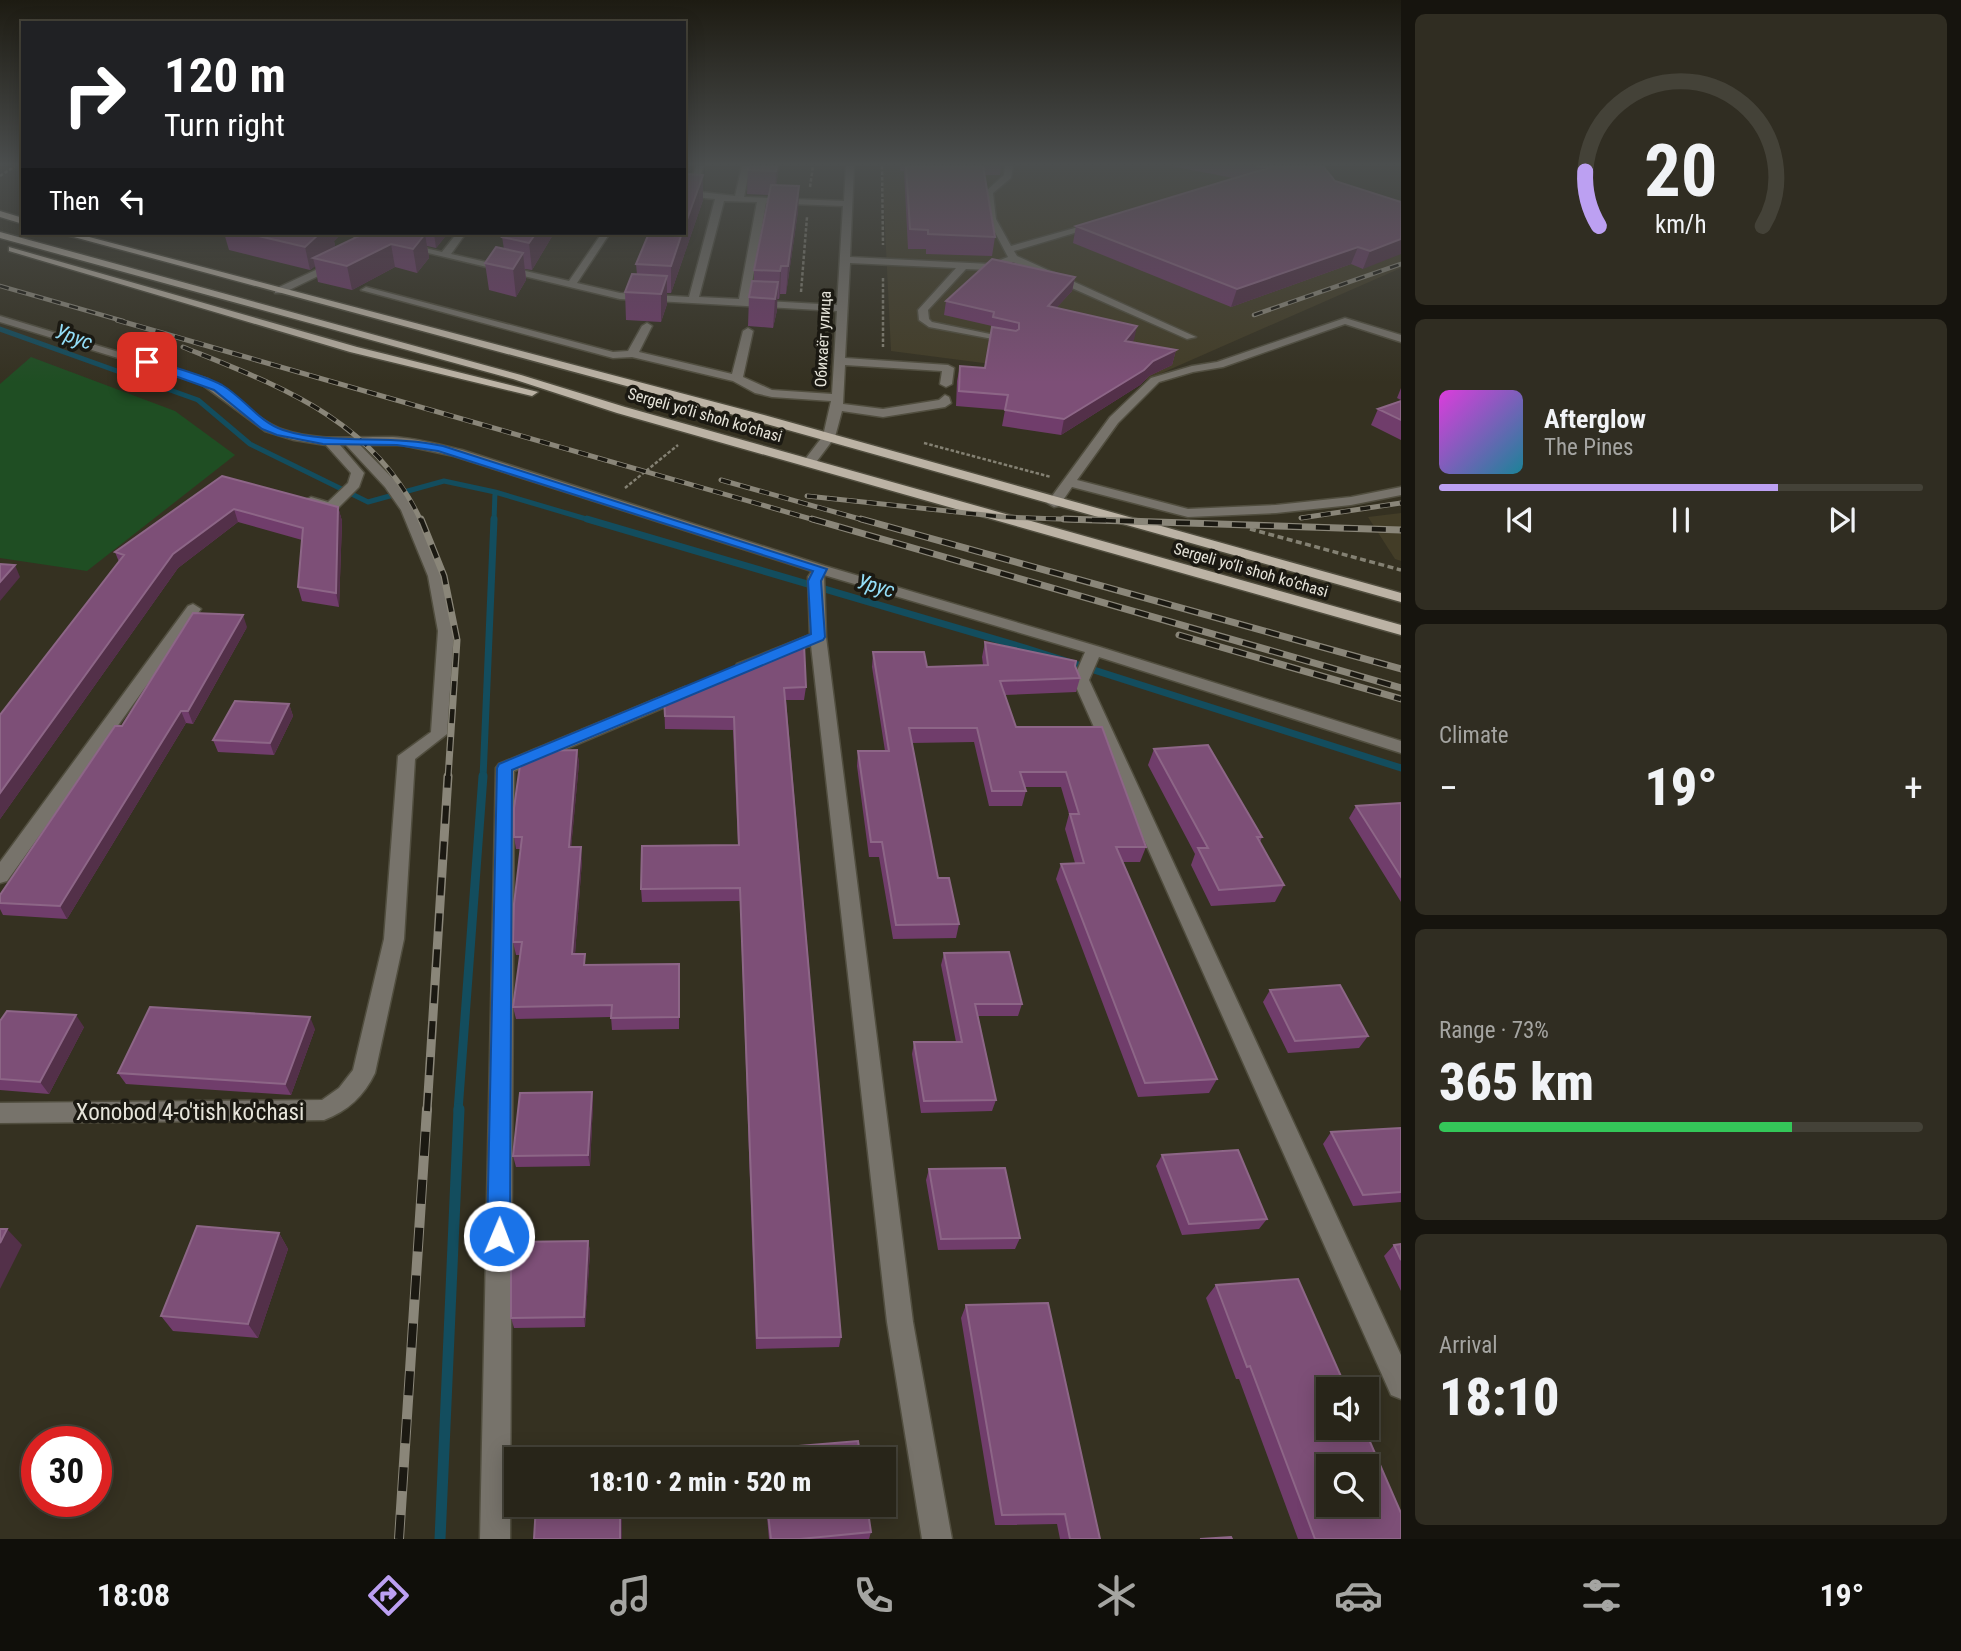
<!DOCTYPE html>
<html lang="en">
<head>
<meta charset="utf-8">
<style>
	:root { --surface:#282519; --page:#302d22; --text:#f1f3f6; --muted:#a5a5a2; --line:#444238; --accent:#bca0f2 }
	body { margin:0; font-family:"Roboto Condensed",sans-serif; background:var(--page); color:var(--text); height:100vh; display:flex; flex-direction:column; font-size:26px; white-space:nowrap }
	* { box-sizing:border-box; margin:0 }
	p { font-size:23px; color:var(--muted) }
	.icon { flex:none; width:38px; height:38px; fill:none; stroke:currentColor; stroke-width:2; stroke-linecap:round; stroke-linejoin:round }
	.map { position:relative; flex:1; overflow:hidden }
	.panel { display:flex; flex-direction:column; gap:14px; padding:14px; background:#16140e; width:560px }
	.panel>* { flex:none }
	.top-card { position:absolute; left:21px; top:21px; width:665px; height:214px; border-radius:0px; box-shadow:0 4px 18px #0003,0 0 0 2px var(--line); background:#202124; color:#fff; overflow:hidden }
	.fabs { position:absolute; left:1316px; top:1377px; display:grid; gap:14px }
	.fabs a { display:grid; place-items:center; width:63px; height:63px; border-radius:0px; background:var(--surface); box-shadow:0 4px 18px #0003,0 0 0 2px var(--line); font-size:35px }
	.speed { position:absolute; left:21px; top:1426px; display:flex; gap:14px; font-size:35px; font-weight:700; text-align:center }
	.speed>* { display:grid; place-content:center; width:91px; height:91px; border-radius:50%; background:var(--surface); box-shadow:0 4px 18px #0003,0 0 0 2px var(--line); line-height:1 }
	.speed .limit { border:10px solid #d22; background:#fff; color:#111 }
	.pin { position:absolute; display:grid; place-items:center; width:60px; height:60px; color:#fff; margin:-30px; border-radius:14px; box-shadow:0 4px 10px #0006 }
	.me { position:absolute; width:77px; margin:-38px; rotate:1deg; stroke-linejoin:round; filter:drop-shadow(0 0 5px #0008) }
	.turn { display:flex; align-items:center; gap:24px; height:147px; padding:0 28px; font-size:32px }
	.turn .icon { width:91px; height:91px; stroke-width:2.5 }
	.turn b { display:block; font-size:49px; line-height:60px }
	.then { display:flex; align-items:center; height:66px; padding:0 28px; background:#0003; gap:14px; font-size:26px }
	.big { font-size:52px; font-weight:800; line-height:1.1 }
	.panel .card { flex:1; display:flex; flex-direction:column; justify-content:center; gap:10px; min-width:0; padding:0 24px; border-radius:10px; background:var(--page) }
	.panel .dial { align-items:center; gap:0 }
	.dial svg { height:182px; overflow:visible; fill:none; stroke:var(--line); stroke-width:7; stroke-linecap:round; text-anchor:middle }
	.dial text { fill:var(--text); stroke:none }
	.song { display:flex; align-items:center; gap:21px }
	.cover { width:84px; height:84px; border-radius:10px; background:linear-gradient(135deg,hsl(300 70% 55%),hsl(190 70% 35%)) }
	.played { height:7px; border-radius:4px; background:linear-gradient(90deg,var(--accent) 70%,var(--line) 70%) }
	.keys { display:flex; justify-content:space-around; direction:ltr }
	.heat { display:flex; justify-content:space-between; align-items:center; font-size:38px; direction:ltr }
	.charge { height:10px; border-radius:5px; background:linear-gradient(90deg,#34c759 73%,var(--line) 0) }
	.trip { position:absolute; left:504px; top:1447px; width:392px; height:70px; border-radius:0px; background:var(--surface); box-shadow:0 4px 18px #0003,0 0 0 2px var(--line); font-weight:800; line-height:70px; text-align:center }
	.tabs { display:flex; height:112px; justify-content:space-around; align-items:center; background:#100f0a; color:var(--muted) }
	.tabs .icon { width:49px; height:49px }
	.tabs .selected { color:var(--accent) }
	.tabs b { font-size:32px; color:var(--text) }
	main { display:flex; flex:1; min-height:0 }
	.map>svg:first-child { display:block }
</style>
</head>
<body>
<main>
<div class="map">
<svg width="1401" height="1539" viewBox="0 0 1401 1539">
	<rect width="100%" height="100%" fill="#353121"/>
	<path fill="#433d27" d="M882,166H1179L1401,200V268L1139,383L891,351Z
		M1401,513V561L1395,559L1368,517Z"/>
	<path fill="#1f4e23" d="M31,357L175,411L235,455L87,571L0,558V384Z"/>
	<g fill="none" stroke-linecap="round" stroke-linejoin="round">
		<path stroke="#134d5e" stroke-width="5" d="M0,329L198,400L250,444L368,502L444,481L495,492L593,521
			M494,521L495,492"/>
		<path stroke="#134d5e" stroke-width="7" d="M587,519L1025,648L1401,768
			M483,778L494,519"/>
		<path stroke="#134d5e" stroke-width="9" d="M458,1111L483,776"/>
		<path stroke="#134d5e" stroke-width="11" d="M440,1539L459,1109"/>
		<g stroke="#514e3f" stroke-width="3">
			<path id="minor" d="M696,166H704L699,178L684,180V175L693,174Z
				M742,166H750L744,197L844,201L846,166H854L850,257L990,264L1008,257L988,219L985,192L1004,175L1005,166H1013L1011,178L993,193L996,219L1011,246L1096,222L1101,225L1014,251L1017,256L1196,337L1187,339L1013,262L990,270L966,269L928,310L929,319L932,322L1014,339V343L929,327L919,320L918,310L956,268L850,263L845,358L948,365L954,368L952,384L946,387L940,384L942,371L845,365L843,404L883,409L939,400L945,395L949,397L951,403L945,407L883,417L842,411L835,437L814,465L809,466L803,462L823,436L831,401L772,397L755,393L733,381L632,357L613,358L361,290L366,287L613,352L628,351L642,326L647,323L652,326L639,352L732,374L743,331L748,328L753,331L743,377L772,390L832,394L837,311L620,299L399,246L404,243L442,252L457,233H466L451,254L569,281L602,233H610L577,283L620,293L689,297L715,199L684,196V190L735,196ZM724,201L757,202L739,299L699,297ZM766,203L843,206L837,305L749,300Z
				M359,233H369L341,265L283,293H275V289L335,261Z
				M0,316L208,379C235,393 255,420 284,430C319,442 357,436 393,437C416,438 440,445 462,450L825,566L1100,647L1401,741V753L1099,657L1089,680L1401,1355V1399L1391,1395L1073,680L1085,652L824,575L826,637L913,1322L952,1539H922L887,1322L811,645L749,672L743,673L735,668L737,664L810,635L808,577L812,571L454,456L402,445H360L395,481L415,510L442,576L454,631L447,734L415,759L404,939L375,1073C364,1096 348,1111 324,1120L0,1123V1103L322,1100L339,1088L353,1070L384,939L398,756L431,732L438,631L428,576L401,510L385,487L346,445H340L364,473L359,487L336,510L331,511L306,504L304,501L311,497L328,502L348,483L351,473L326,445L294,440L265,431L200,383L0,322Z
				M1345,318L1401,335V342L1345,324L1223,367L1193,372L1159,382L1118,423L1077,480L1188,509L1276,505L1351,497L1401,487V495L1351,505L1276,513L1188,517L1072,487L1059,506L1054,507L1047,503L1110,417L1151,378L1192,366L1217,362Z
				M193,604L201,609L7,881L0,883V862L188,606Z
				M685,687L691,688L693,692L691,696L514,771L510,1539H480L496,768L499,764Z"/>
		</g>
		<g stroke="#514e3f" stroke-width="3">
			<path id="major" d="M0,211L23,218V224L0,217Z
				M0,232L521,375L625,407L1401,625V635L617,413L513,379L0,238Z
				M59,233H74L764,415L1401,593V602L756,421Z
				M9,247L357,347L538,392L532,396L350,352L9,251Z"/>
		</g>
		<path stroke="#848173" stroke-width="2.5" stroke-dasharray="3.5 2" stroke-linecap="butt" d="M882,166L883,245
			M0,176L15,166
			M810,187L813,166
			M883,278V347
			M801,292L807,217
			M924,443L1051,477
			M625,488L678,445"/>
		<path stroke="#848173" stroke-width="3.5" stroke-dasharray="6 3.5" stroke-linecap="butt" d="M1250,529L1401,570"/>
		<use href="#minor" fill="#77736b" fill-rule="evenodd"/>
		<use href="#major" fill="#bcb3a5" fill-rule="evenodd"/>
		<g stroke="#8a8679" stroke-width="4.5">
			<path id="rail-far4" d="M0,286L123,321
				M1254,315L1401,264"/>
		</g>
		<g stroke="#8a8679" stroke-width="5">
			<path id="rail-far3" d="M117,320L818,521
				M183,347C279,386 374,419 421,521
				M721,480L867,521
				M807,496L1004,517L1117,521
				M1301,518L1401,503"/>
		</g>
		<g stroke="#8a8679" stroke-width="7">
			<path id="rail-far2" d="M421,519L444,576L457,640L448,778
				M812,519L1401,688
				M861,519L1401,669
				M1064,519L1401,530
				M1179,635L1401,699"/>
		</g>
		<g stroke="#8a8679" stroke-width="9">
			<path id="rail-far1" d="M427,1111L448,776"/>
		</g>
		<g stroke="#8a8679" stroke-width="10">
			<path id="rail" d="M399,1539L427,1109"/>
		</g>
		<use href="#rail-far4" stroke="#1b1912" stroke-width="2.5" stroke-dasharray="9" stroke-linecap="butt"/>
		<use href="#rail-far3" stroke="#1b1912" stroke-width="3.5" stroke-dasharray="10" stroke-linecap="butt"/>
		<use href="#rail-far2" stroke="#1b1912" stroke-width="4.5" stroke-dasharray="14" stroke-linecap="butt"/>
		<use href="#rail-far1" stroke="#1b1912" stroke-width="6" stroke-dasharray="18" stroke-linecap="butt"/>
		<use href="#rail" stroke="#1b1912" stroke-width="8" stroke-dasharray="24" stroke-linecap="butt"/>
	</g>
	<path fill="#703d6b" d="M18,166H23V179Z
		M684,166H689L687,172H684Z
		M748,166H779L776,185L799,186L798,211L786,294H780L779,299H777V310L773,328L748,326L749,297L754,281V270L769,195L747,194Z
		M900,166H1001L1000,175H985L995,237L992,256L926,254V249H908L904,171H900Z
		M1171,166H1323L1335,181L1401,202L1363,269L1351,264L1231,307L1073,243L1076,226L1233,178Z
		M703,175V200L671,293H667V304L661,322L626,320L625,292L637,275L636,264Z
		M224,233H337L338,237L334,241L335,246L331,249L365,233H448L436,248L427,246L429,258L417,273L395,267L352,290L318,282L315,266L310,270L229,250Z
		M505,233H554L532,270L525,269L526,280L516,297L489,290L485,263L504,249L502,237Z
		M1075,277L1072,291L1056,308L1137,326L1132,342L1176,350L1172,365L1149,376L1140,385L1061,435L1002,426L1005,410L956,406L957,381L960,366L985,368L992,326L944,315L946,301Z
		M1401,388V400L1397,398Z
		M1401,401V440L1371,425L1378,409Z
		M222,476L338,507L342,521L339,607L302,601L298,587L302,540L238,522L178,568L0,819V715L119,562L115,552Z
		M247,627L193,724L186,723L67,919L3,915L0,909V895Z
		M985,642L1075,666L1080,678L1076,692L1005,695L1016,727L1146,847L1140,862H1123L1217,1079L1209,1093L1138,1097L1056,879L1061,864L1075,863L1065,829L1069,814L1061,787H1025L1026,791L1022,806H989L974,742L912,743L938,878L959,924L956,938L893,939L879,857H869L857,766L858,751H885L872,667L873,652L927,667L983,665L982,657Z
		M804,644L806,687L804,700H786L841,1337L839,1347L756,1349L740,901L642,902L641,889L738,845L733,730L665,729L664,698Z
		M289,704L293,716L274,755L218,752L213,740Z
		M1154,749L1262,837L1260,842L1284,885L1275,902L1211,906L1191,865L1195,854L1148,765Z
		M577,750L579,763L571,847L582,860L575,954L586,965L679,964V1029L612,1030L611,1017L516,1019L513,1007L520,955H516L513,942L521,849H516L514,837Z
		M1401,803V902L1349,818L1356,806Z
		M944,953L1022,1004L1018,1016H978L996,1100L992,1111L921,1113L912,1054L914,1042H956L941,965Z
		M1270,990L1368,1036L1359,1048L1288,1053L1263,1002Z
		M0,1021L84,1027L49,1094L0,1090Z
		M315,1029L291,1095L126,1084L118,1073Z
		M592,1092L593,1103L590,1166L516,1167L513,1156Z
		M1401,1128V1202L1353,1206L1323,1144L1331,1132Z
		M1162,1155L1267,1219L1259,1229L1182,1235L1156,1166Z
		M929,1169L1020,1238L1015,1249L938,1250L926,1180Z
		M279,1233L288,1249L258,1338L173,1331L161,1316Z
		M588,1241L590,1251L585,1327L514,1328L511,1318Z
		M1401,1244V1291L1384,1256L1394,1245Z
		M1216,1285L1401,1539H1298L1239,1379H1236L1206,1298Z
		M966,1305L1100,1539H1060L1057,1524L995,1525L961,1318Z
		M766,1505H867L871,1532L869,1539H769Z"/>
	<path fill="#533049" d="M777,166H779L775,196L776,171Z
		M703,175V200L671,293V266L682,233H684V228Z
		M799,186L798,211L786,294L788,266Z
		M320,233H337L338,237L334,241L335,246L320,260L313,258L315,266L310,270L305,247Z
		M434,233H448L436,248Z
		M536,233H554L532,270L529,243Z
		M425,234L429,258L417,273L413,249Z
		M1401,239V254L1363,269L1370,251Z
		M391,244L395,267L352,290L347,266Z
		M1358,247L1351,264L1231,307L1237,289Z
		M523,253L526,280L516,297L513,269Z
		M781,266L780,294L779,299L780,271Z
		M667,276V304L661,322V294Z
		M1075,277L1072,291L1045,320L1048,306Z
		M778,282L777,310L773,328L775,299Z
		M1137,326L1134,340L1122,356L1125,341Z
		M1176,350L1172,365L1149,376L1140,385L1061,435L1064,419L1153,361Z
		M338,507L342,521L339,607L336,593Z
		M234,509L238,522L178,568L0,819V793L173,554Z
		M15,565L20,577L0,601V582Z
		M243,615L247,627L193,724L188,711Z
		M289,704L293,716L274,755L270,743Z
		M181,711L186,723L67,919L60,906Z
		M577,750L579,763L570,860L569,847Z
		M581,847L582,860L574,967L572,954Z
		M76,1015L84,1027L49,1094L40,1082Z
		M310,1017L315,1029L291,1095L285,1084Z
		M592,1092L593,1103L590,1166L588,1155Z
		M7,1229L22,1245L0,1289V1243Z
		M279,1233L288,1249L258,1338L248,1324Z
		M588,1241L590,1251L585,1327L584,1317Z
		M620,1505H622V1539H620Z"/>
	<path fill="#7d4f77" stroke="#8d6687" stroke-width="2" fill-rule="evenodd" d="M748,166H777L776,171L748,170Z
		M906,166H983L995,237L928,234V230L910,229Z
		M1257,166H1323L1335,181L1401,202V239L1370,251L1358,247L1237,289L1076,226L1268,168Z
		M684,174L703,175L684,228Z
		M771,185L799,186L788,266H781L780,271L754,270Z
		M246,233H320L305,247Z
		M365,233H417L425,234L413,249L391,244L347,266L313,258Z
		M505,233H536L529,243L502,237Z
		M649,233H682L671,266L636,264Z
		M496,247L523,253L513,269L485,263Z
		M992,259L1075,277L1048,306L1137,326L1125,341L1176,350L1153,361L1144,370L1064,419L1005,410L1008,395L959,391L960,366L985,368L992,327L1016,331L1019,329V323L993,317L994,312L946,301Z
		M632,274L667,276L661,294L625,292Z
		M752,281L778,282L775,299L749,297Z
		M1401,401V420L1378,409Z
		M222,476L338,507L336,593L298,587L303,528L234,509L173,554L0,793V715L124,555L115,552Z
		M0,564L15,565L0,582Z
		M193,613L243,615L188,711H181L60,906L0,903V895L115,726H122Z
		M985,642L1076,661L1075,666L1080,678L1000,681L1016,727H1102L1146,847H1116L1217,1079L1145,1083L1061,864L1084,863L1070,814H1079L1066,772H1020L1026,791H992L977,728H909L938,878H949L959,924L896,925L882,842H871L858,751H889L873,652H924L927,667L988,665Z
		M804,644L806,687L784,688L841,1337L757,1338L740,888L641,889L642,846L739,845L734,717L665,716L664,698Z
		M235,701L289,704L270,743L213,740Z
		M1208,745L1262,837H1257L1284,885L1219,890L1198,848H1208L1154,749Z
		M577,750L569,847H581L572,954H585L584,965L679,964V1017L611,1018L612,1005L513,1007L522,942H513L514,904L522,837H514V808L521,758L538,751Z
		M1401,803V877L1356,806Z
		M1009,952L1022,1004H975L996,1100L924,1101L914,1042H962L944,953Z
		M1340,985L1368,1036L1295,1041L1270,990Z
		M150,1007L310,1017L285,1084L118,1073Z
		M7,1011L76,1015L40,1082L0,1079V1021Z
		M592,1092L588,1155L513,1156L520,1093Z
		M1401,1128V1192L1363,1195L1331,1132Z
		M1238,1150L1267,1219L1189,1224L1162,1155Z
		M1005,1168L1020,1238L941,1239L929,1169Z
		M197,1226L279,1233L248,1324L161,1316Z
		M0,1229H7L0,1243Z
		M588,1241L584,1317L511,1318V1242Z
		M1401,1244V1260L1394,1245Z
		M1298,1279L1347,1390H1328V1428H1364L1401,1513V1539H1315L1250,1366L1247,1367L1216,1285ZM1328,1466H1367V1505H1328Z
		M1048,1303L1100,1539H1070L1065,1514L1002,1515L966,1305Z
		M858,1441L861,1460H763L762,1449Z
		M536,1505H620V1539H534Z
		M767,1505H867L871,1532L800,1539H771Z
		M1231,1537L1232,1539H1200Z"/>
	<linearGradient id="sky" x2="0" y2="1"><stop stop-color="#1d1b12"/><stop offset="0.43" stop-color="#4b4e4e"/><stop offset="1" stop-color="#4b4e4e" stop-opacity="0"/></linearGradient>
	<rect width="1401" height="382" fill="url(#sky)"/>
	<path fill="#1a73e8" stroke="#114b97" stroke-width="2" d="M144,360H151C174,368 201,374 222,385C244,398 259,422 283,430C333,446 391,434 443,446L827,569L821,581L825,637L823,640L512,770L510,1236L507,1244L499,1247L491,1244L487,1236L497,768L499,764L811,634L808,581L813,571L438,451L397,445L323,444L277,435L262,429L214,390L144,365Z"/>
	<g text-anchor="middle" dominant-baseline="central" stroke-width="7" stroke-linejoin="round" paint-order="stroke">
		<g font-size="16" fill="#e6e4da" stroke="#1b1912">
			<text transform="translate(823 339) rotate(-87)">Обихаёт улица</text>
			<text transform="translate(705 415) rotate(16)">Sergeli yo‘li shoh ko‘chasi</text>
			<text transform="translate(1251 570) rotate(16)">Sergeli yo‘li shoh ko‘chasi</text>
		</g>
		<g font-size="21" font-style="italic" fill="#94def8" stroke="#1b1912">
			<text transform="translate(74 337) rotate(20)">Урус</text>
			<text transform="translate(876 586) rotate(16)">Урус</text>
		</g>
		<g font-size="23" fill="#e6e4da" stroke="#1b1912">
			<text x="190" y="1112">Xonobod 4-o'tish ko'chasi</text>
		</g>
	</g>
</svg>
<div class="fabs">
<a><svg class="icon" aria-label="sound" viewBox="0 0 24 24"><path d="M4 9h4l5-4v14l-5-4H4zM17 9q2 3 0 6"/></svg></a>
<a><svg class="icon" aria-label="search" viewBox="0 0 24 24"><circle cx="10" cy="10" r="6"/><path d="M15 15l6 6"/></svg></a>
</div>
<div class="speed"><div class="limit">30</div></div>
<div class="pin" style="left:147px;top:362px;background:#d93025"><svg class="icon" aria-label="arrive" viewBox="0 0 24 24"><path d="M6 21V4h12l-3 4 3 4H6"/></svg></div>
<svg class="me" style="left:499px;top:1236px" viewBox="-20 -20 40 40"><circle r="17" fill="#1a73e8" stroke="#fff" stroke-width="3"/><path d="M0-11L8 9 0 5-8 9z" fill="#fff"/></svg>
<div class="trip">18:10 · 2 min · 520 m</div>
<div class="top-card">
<div class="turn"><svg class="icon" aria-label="right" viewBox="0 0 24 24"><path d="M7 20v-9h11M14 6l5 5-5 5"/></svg><div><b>120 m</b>Turn right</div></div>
<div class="then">Then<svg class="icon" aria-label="left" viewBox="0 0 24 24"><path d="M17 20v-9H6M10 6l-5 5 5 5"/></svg></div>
</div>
</div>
<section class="panel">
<div class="card dial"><svg viewBox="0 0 100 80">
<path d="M14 69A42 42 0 1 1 86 69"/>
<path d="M14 69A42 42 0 0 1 8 45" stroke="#bca0f2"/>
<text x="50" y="56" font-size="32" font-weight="700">20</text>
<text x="50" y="72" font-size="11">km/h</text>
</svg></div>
<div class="card">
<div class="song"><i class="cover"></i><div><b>Afterglow</b><p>The Pines</p></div></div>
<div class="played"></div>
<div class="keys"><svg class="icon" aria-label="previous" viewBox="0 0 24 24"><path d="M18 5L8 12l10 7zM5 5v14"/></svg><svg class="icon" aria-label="pause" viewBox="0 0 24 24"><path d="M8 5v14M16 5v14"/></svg><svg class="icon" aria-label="next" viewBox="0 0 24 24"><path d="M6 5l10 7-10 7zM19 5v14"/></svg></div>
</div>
<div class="card"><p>Climate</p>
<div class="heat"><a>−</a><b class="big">19°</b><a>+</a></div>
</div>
<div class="card"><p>Range · 73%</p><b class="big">365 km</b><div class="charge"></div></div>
<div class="card"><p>Arrival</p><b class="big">18:10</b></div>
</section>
</main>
<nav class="tabs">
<b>18:08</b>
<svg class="icon selected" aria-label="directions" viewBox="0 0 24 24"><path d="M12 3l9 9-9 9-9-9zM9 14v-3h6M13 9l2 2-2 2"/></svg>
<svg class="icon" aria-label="music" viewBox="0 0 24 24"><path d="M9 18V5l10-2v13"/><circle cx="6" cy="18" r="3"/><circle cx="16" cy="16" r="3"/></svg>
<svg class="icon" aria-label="phone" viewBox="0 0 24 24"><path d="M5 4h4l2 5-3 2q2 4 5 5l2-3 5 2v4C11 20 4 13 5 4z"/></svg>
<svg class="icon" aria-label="climate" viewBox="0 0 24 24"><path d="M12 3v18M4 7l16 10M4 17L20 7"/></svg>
<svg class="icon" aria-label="car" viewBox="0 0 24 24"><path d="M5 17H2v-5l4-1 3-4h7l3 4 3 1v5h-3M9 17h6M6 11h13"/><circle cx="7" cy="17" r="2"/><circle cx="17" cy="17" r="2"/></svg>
<svg class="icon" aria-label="filters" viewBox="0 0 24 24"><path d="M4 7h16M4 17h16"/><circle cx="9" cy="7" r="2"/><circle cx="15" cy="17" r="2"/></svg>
<b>19°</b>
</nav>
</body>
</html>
